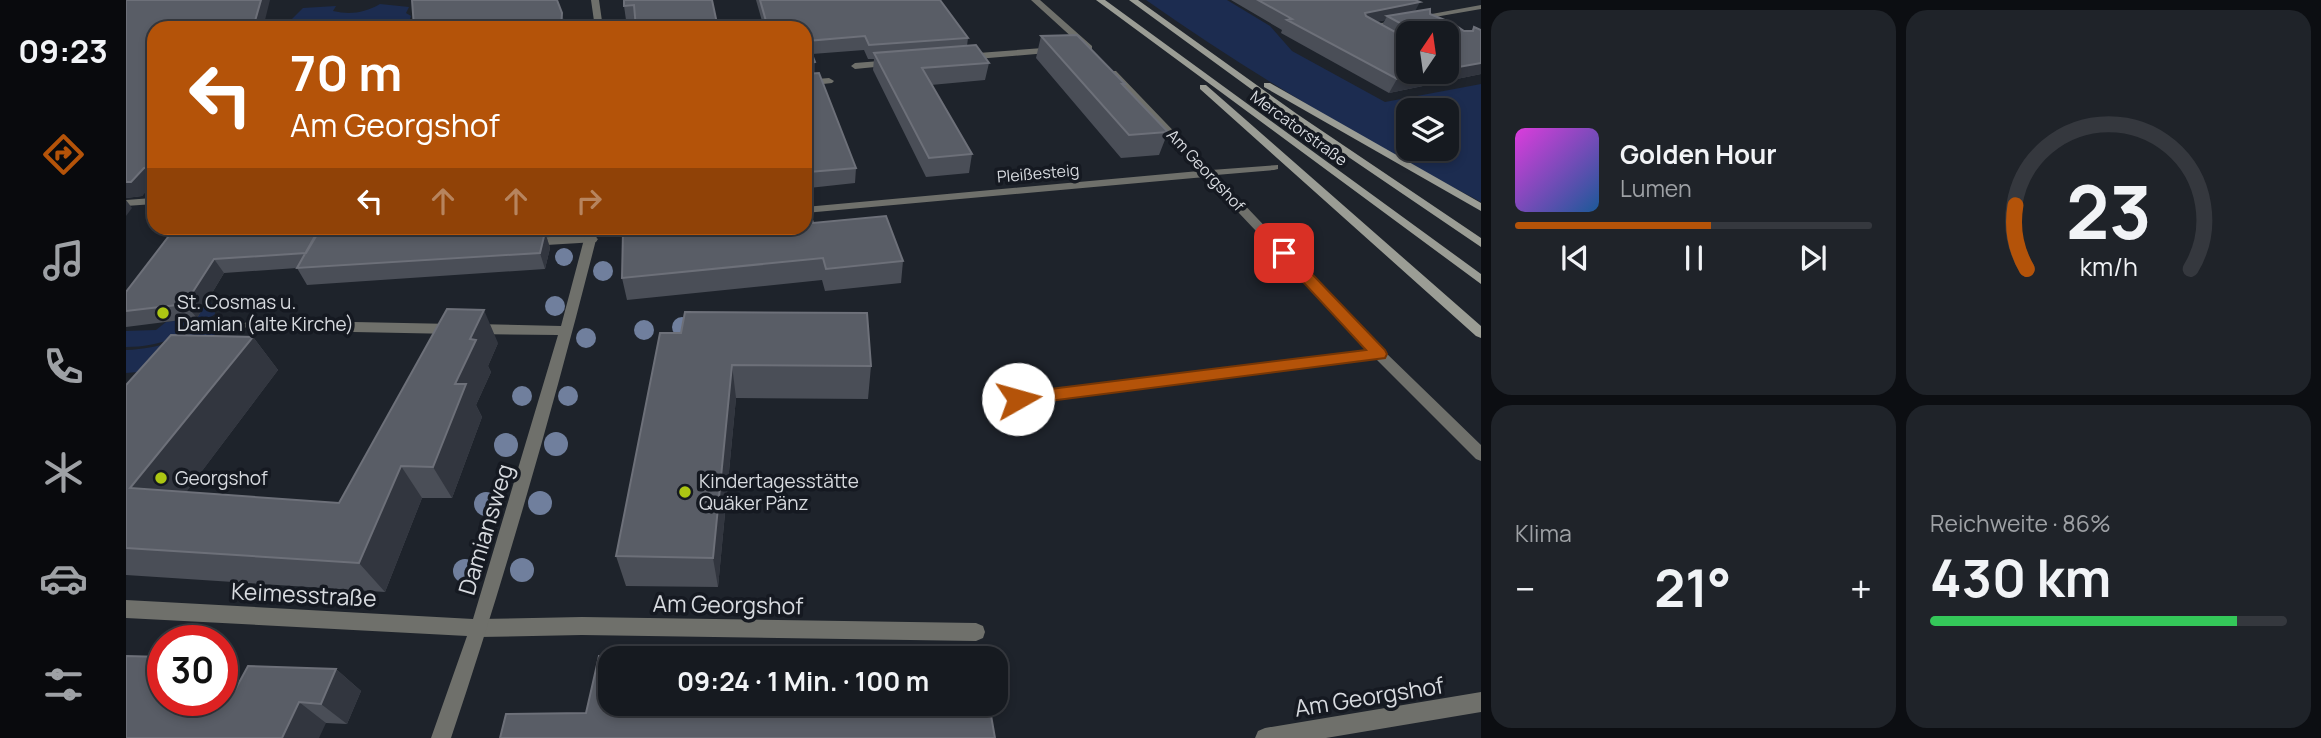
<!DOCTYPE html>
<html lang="de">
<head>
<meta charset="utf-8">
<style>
	:root { --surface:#161a20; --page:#1f2329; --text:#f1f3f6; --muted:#9ea1a5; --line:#35383e; --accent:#b45309 }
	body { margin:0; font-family:Manrope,sans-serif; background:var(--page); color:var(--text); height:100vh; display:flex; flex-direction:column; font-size:26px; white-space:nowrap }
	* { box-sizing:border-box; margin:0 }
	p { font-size:23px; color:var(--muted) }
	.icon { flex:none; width:38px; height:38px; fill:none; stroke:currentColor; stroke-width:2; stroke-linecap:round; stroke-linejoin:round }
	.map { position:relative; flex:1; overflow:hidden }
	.details { display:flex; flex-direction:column; gap:10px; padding:10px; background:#0c0e12; width:840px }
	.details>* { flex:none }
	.top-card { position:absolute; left:21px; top:21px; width:665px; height:214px; border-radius:21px; box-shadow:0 4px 10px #0003,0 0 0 2px var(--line); background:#b45309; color:#fff; overflow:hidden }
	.needle { width:46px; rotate:13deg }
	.buttons { position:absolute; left:1270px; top:21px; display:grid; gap:14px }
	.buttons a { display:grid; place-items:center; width:63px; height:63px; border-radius:14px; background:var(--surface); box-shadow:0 4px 10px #0003,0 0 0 2px var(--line); font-size:35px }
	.speed { position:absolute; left:21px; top:625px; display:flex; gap:14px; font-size:35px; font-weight:700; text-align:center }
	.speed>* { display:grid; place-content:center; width:91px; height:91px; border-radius:50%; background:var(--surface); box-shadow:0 4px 10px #0003,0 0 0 2px var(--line); line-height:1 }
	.speed .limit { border:10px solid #d22; background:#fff; color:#111 }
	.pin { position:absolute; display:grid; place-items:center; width:60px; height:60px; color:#fff; margin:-30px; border-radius:14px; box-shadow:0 4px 10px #0006 }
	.me { position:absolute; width:77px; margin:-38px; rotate:83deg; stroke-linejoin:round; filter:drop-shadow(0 0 5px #0008) }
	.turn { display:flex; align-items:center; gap:24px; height:147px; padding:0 28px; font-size:32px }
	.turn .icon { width:91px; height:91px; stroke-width:2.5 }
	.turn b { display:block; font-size:49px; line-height:60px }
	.lanes { display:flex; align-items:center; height:66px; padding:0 28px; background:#0003; justify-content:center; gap:35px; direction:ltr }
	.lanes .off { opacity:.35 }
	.big { font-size:52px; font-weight:700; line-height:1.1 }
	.details .widget { flex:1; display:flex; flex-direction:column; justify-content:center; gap:10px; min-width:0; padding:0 24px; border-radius:21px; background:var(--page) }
	.details .dial { align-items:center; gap:0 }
	.dial svg { height:182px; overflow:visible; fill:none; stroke:var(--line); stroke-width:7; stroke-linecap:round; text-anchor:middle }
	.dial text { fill:var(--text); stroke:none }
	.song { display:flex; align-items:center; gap:21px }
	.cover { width:84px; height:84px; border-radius:10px; background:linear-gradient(135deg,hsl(300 70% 55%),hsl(210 70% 35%)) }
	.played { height:7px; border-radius:4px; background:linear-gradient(90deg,var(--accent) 55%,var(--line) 55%) }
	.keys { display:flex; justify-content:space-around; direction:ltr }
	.heat { display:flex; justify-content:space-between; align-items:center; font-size:38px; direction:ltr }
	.charge { height:10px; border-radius:5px; background:linear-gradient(90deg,#34c759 86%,var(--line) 0) }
	.details .tiles { flex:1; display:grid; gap:10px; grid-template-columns:repeat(2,1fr) }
	.trip { position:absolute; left:472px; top:646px; width:410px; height:70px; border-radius:21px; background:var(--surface); box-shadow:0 4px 10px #0003,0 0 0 2px var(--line); font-weight:700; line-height:70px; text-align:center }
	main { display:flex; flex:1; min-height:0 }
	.tab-bar { display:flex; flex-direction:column; width:126px; justify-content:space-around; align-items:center; background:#090a0d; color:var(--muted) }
	.tab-bar .icon { width:49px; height:49px }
	.tab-bar .on { color:var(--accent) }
	.tab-bar b { font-size:32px; color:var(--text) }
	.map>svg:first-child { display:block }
</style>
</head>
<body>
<main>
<nav class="tab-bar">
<b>09:23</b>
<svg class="icon on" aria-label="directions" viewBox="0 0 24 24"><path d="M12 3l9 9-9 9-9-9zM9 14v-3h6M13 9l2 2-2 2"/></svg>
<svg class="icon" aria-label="music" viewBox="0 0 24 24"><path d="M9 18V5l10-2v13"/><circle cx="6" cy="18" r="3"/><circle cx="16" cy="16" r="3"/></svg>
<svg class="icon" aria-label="phone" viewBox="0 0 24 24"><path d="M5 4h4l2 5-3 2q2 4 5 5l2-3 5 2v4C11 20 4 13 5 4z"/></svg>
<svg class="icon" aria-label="climate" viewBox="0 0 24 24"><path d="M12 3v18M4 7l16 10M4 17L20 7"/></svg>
<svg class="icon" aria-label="car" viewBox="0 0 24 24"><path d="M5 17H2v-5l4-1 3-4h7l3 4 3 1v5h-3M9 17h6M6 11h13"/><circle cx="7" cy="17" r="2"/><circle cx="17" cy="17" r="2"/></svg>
<svg class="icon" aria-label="filters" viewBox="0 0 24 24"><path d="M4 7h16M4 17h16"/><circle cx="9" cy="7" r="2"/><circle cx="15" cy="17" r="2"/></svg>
</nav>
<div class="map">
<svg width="1355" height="738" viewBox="0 0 1355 738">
	<rect width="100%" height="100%" fill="#1e232b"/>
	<path fill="#1c2c50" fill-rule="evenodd" d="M1020,0H1101L1144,26L1166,51L1259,102L1355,84V202C1239,141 1127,75 1020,0ZM1283,110H1321V149H1283Z
		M254,4L283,7L280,13L285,16L284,19L256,28H157L177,8L210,6L207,11C224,15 238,13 254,4Z
		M0,300H82L88,306L89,314C63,335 34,347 0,347V331L30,330L40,322L71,318Z
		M93,318L96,322L70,367L0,373V350C35,349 63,337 93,318Z"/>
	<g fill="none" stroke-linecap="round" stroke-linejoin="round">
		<path fill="#6f706b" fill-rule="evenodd" d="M1355,5V9L1245,28L1241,31L1234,27Z
			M466,235L472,239L470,242L404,246L398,242L404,238Z
			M456,617L850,623L857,626L859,632L857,638L850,641L456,635L353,637L346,634L344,628L346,622L353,619Z"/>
		<path fill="#6f706b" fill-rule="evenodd" d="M465,0H473L477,28H469Z
			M905,0H914L966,46V50H960Z
			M930,47L934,50L933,52L839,60L835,57L839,54Z
			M766,60L770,63L769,65L729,69L725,66L729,63Z
			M984,71H990L1085,170L1152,165V169L1148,170L1090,175L1258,351L1355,445V461L1350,459L1250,359L893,405L888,403L886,399L888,395L893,393L1242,350L1079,177L679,213V207L1073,171L984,75Z
			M703,78L708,81L706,83L679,86V80Z
			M26,198L28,204L0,206V200Z
			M461,228H492L486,231L472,232C429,402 381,571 325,738H305L341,636L0,618V600L347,619L432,335L348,334L341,329L348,324L435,326Z
			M123,320L328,324L335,329L328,334L123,330L116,325Z
			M1355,692V712L1200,738H1129L1132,731L1139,728Z"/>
		<path fill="#9b9d95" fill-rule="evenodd" d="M970,0H979L1355,274V284Z
			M1003,0H1012L1171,114L1355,238V247L1165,118Z
			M1138,83H1144L1355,203V211L1138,87Z
			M1074,85H1080L1355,326V338L1350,336L1074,89Z"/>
	</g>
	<g fill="#707f9d">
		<circle cx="438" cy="257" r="9"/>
		<circle cx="477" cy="271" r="10"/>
		<circle cx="429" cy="306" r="10"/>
		<circle cx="556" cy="327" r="10"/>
		<circle cx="518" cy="330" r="10"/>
		<circle cx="460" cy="338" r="10"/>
		<circle cx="396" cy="396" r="10"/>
		<circle cx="442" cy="396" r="10"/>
		<circle cx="430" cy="444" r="12"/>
		<circle cx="380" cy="445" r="12"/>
		<circle cx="414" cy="503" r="12"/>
		<circle cx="360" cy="504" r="12"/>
		<circle cx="396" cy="570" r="12"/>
		<circle cx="339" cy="571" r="12"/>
	</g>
	<path fill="#4a4e57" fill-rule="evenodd" d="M0,0L28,28V182L16,196L0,198Z
		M586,0L509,19L500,20L498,6Z
		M630,0H814L842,38L841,46L863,63L859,80L805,85L846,154L843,173L800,177L747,70L748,59H742L738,50L686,54L689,73L730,168L729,183L683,188L679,172V28H638Z
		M1105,0H1289L1288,12L1304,14L1338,31H1345L1348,27L1355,30V74L1263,93L1155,33L1156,30ZM1259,20L1256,25L1250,22ZM1283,33H1321L1283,72Z
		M915,36L999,84L998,86L1042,132L1033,155L995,158L910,58Z
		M687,223L777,261L775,283L699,291L696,280L501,300L496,278Z
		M49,228L206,235L327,228H428L426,235H420L424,248L419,269L181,285L171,268L98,273L71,318L0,327V292Z
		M534,333L745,366L742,399L610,398L592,587L500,586L490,556Z
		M127,337L152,370L60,492L213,503L372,343L362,366L365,372L350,405L356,417L326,498H296L259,592L0,575V385Z
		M210,669L235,691L221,724L200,723L37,700L109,690Z"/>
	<path fill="#32363f" d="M135,0H144L137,28H127Z
		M1294,2L1287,15L1261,16L1259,20L1232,26L1239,13Z
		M436,13L439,25V28H435Z
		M689,62V77L679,78V64Z
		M1355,63V74L1263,93L1271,79L1308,72H1321V69Z
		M18,168L28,182L16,196L0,198V182Z
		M0,200L6,208L0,216Z
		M195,228H202L207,237L181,252Z
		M347,228H358L362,238L354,244Z
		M419,232L424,248L419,269L414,253Z
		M88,259L98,273L71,318L59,304Z
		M358,310L372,343L362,366L365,372L350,405L356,417L326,498L307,467L329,384L344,339Z
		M127,337L152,370L40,519L4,488Z
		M606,365L610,398L592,587L587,558Z
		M275,466L296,498L259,592L233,563Z
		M210,669L235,691L221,724L195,704Z
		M37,675V690L30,686Z
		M173,702L200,723L193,738H156Z"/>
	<path fill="#595d66" stroke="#6d7079" stroke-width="2" d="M0,0H135L127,28H28V167L18,168L5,182H0Z
		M286,0H431L436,13L435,28H280L288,27Z
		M498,0H586L592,28H510L508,5L498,6Z
		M634,0H814L842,38L743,45L739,36L681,41L689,62L679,64V28H642Z
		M1132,0H1289L1294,2L1239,13L1240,16L1278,37L1283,35V72H1308L1271,79L1161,20L1166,19Z
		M1304,9V14L1326,23L1338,31H1347L1348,27L1355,30V63L1321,69V33H1285V29L1261,16Z
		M951,35L999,84H996L1042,132L1003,135L915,36Z
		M850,45L863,63L796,68L846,154L803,158L748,53Z
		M693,73L730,168L683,172L679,157V74Z
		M679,194L687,223L760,216L777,261L700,269L697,258L496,278L497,232L517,230V228H679Z
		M49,228H195L180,253L88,259L59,304L0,311V292Z
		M327,228H348H347L356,236L419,232L414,253L171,268L189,236Z
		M321,309L358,310L344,339L350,340L329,384H340L307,467L275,466L233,563L0,548V385L45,335L127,337L4,488L213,503Z
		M559,312L741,313L745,366L606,365L587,558L490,556L534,333H555Z
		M0,656L37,657V675L30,686L37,687V700H96V690H109L122,666L210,669L195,704L173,702L156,738H0Z
		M473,656L637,658H485V704H863L869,738H374L380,714L460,713Z"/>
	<path fill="#b45309" stroke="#753606" stroke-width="2" d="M1158,248L1163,250L1259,350L1261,354L1259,358L892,405L887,403L884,399L892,393L1240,350L1153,256L1151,253Z"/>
	<g fill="#acc613" stroke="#151921" stroke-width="2.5">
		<circle cx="37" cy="313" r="7"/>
		<circle cx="35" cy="478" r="7"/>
		<circle cx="559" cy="492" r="7"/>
	</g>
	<g text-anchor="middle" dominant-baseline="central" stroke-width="7" stroke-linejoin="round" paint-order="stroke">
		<g font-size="16" fill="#d7dadf" stroke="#151921">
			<text transform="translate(1173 128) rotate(36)">Mercatorstraße</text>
			<text transform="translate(1080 170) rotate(47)">Am Georgshof</text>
			<text transform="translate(912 173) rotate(-5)">Pleißesteig</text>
		</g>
		<g font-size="19" fill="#d7dadf" stroke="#151921" text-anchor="start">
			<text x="51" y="302">St. Cosmas u.<tspan x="51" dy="22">Damian (alte Kirche)</tspan></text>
			<text x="49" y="478">Georgshof</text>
			<text x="573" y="481">Kindertagesstätte<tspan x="573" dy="22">Quäker Pänz</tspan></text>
		</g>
		<g font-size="23" fill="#d7dadf" stroke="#151921">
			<text transform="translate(359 529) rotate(-73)">Damiansweg</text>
			<text transform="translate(178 594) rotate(3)">Keimesstraße</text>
			<text transform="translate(602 604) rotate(1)">Am Georgshof</text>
			<text transform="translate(1243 696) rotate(-9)">Am Georgshof</text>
		</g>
	</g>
</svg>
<div class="buttons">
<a><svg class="needle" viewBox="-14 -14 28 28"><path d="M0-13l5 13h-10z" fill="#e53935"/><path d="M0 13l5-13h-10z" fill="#9ea1a5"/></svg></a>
<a><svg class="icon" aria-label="layers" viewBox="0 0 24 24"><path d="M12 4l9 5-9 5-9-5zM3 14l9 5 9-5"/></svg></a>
</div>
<div class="speed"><div class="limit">30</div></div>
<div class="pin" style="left:1158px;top:253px;background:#d93025"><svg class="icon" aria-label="arrive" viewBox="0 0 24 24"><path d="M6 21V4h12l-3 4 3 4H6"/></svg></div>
<svg class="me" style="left:892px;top:399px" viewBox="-20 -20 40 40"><circle r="19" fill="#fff"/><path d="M0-13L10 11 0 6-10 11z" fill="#b45309"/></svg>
<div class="trip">09:24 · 1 Min. · 100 m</div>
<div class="top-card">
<div class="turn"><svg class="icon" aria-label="left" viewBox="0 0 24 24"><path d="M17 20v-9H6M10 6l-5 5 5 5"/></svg><div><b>70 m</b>Am Georgshof</div></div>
<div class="lanes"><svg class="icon" aria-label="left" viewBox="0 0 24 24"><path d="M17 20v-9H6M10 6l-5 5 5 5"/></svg><svg class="icon off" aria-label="ahead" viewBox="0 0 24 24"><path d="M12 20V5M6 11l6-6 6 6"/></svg><svg class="icon off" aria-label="ahead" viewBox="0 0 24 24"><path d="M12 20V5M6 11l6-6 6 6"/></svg><svg class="icon off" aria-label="right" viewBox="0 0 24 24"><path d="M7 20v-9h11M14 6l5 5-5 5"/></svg></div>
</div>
</div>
<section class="details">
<div class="tiles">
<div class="widget">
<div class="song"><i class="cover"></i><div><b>Golden Hour</b><p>Lumen</p></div></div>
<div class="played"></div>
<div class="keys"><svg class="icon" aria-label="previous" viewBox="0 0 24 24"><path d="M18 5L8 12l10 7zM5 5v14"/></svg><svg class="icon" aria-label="pause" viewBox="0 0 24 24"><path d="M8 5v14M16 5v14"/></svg><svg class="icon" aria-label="next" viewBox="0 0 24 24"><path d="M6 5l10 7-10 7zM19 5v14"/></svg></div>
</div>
<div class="widget dial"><svg viewBox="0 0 100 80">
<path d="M14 69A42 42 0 1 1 86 69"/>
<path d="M14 69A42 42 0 0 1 9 41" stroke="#b45309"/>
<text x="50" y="56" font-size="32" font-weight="700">23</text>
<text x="50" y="72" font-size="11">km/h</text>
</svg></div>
<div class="widget"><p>Klima</p>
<div class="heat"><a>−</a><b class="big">21°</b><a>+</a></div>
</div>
<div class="widget"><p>Reichweite · 86%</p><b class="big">430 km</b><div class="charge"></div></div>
</div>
</section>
</main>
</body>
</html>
